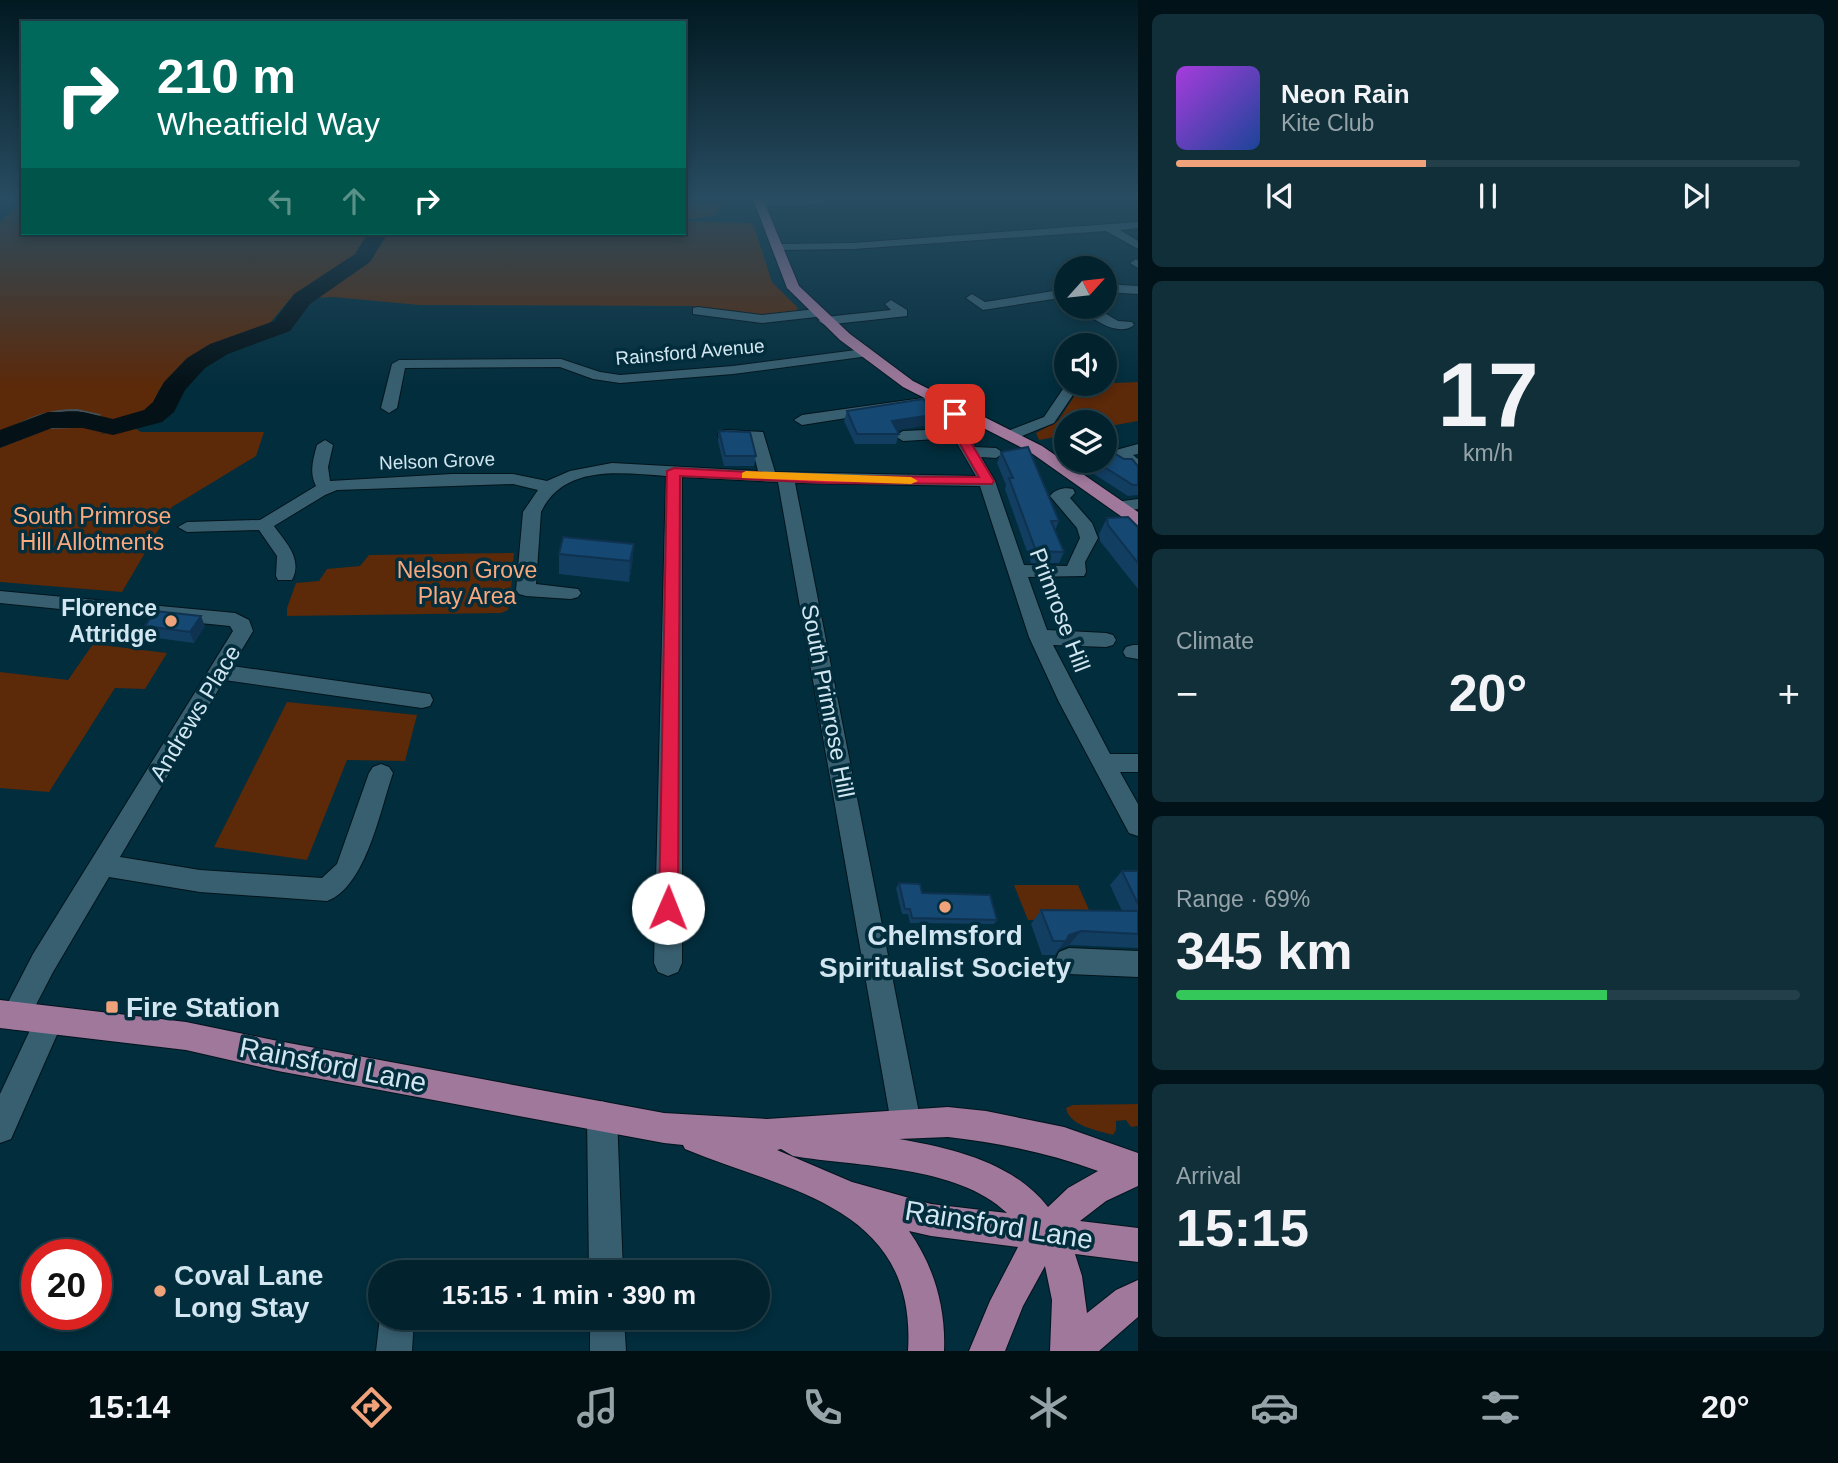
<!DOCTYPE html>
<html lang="en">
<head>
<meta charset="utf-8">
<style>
	:root { --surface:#02222d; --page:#102f39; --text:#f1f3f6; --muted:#96a4aa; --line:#233f49; --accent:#f0a27a }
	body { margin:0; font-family:Arial,sans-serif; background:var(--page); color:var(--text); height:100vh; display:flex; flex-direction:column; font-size:26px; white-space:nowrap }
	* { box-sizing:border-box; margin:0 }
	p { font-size:23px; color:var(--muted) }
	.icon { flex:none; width:38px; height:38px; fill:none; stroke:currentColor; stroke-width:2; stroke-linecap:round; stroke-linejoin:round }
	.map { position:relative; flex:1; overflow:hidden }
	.panel { display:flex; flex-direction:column; gap:14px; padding:14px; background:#011319; width:700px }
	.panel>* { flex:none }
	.banner { position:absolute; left:21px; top:21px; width:665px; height:214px; border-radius:0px; box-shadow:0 4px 10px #0003,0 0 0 2px var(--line); background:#00695c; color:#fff; overflow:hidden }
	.needle { width:46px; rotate:63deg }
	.buttons { position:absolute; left:1054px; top:256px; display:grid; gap:14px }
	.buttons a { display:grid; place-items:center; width:63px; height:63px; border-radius:50%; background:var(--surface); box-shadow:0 4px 10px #0003,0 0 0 2px var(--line); font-size:35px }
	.speed { position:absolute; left:21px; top:1239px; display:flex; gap:14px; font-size:35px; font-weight:700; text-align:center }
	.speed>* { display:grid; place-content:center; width:91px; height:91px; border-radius:50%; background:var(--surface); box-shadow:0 4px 10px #0003,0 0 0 2px var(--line); line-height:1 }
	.speed .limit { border:10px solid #d22; background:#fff; color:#111 }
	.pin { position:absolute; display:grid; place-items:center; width:60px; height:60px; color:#fff; margin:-30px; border-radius:14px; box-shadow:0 4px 10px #0006 }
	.me { position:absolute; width:77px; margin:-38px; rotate:1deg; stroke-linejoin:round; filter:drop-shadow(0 0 5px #0008) }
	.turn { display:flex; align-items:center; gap:24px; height:147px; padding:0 21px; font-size:32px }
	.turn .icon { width:91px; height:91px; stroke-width:2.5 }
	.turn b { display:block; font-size:49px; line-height:60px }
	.lanes { display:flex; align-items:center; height:66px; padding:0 21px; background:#0003; justify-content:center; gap:35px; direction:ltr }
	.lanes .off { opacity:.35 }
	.big { font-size:52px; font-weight:600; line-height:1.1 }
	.panel .tile { flex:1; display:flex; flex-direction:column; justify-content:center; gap:10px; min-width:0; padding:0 24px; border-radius:10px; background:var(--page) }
	.panel .dial { align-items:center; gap:0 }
	.dial b { font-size:91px; line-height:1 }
	.song { display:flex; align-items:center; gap:21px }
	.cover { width:84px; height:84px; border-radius:10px; background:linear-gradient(135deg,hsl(280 70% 55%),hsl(220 70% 35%)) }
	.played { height:7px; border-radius:4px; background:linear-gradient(90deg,var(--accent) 40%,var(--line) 40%) }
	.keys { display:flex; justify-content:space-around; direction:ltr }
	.heat { display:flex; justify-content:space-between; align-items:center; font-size:38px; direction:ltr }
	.charge { height:10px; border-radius:5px; background:linear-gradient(90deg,#34c759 69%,var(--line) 0) }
	.trip { position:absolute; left:368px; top:1260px; width:402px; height:70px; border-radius:35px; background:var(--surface); box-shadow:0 4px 10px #0003,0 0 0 2px var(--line); font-weight:600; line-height:70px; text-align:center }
	.dock { display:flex; height:112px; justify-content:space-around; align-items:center; background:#010e12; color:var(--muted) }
	.dock .icon { width:49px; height:49px }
	.dock .current { color:var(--accent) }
	.dock b { font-size:32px; color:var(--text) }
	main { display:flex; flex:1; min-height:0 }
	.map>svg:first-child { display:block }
</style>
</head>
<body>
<main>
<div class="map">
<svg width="1138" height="1351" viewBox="0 0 1138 1351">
	<rect width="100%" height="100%" fill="#022d3c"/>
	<path fill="#5c2909" d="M684,199H726V204L713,216L684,220Z
		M23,201V233H684V221L753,223L772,282L798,308L795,312L766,316L691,306L420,305L333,297L290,299L269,324L253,332L210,345L184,363L159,390L150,410L100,434L135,428L141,432H264L256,456L172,507L122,592L0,582V222Z
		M1104,380L1116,383L1138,382V421L1104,427V422H1066V435L1039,440L1036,433L1058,421L1083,383H1104Z
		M514,553L510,604L508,610L501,613L287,616V608L296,583L319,581L327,569L360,566L369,555Z
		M93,644L167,653L145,689L115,688L49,792L0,788V672L68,680Z
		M287,702L417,715L405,761L347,760L307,860L214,847Z
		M1014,885H1078L1093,919L1028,920Z
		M1138,1104V1126L1131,1127L1126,1120L1116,1121V1130L1113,1135C1097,1130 1069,1126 1066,1108L1073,1105Z"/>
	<path fill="#041116" stroke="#425157" stroke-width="2" d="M77,410L99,415L78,427L48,428L0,447V433C29,419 44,410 77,410Z"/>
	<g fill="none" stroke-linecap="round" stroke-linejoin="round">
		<path fill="#041116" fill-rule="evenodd" d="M368,233H388L370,262L310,304L290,331L228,354L205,368L185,390L174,412L162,422L113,435L83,428H52L0,448V430L48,412H83L113,419L144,410L153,402L164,382L187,358L210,344L274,321L294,294L355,254Z"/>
		<g stroke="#02141c" stroke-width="2">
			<path id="minor" d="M824,199V203L820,204L760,206L755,203L760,200Z
				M998,199H1009L1004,202Z
				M1138,222V228L1120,230L1138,241V249L1106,231L853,249L777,250L771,247L777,244L853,243Z
				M1069,259L1081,268H1067L1063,263Z
				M1136,259L1138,260V268L1130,263Z
				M1104,284L1138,286V294L1104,292Z
				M1066,289V297L983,310L966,298L972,294L985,302Z
				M891,300L907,310V316L825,325L818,321L825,317L891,310L885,304Z
				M1078,306H1093L1118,321L1132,322L1134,325C1118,338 1090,318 1078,306Z
				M698,307L762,315L816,309L823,313L816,317L762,323L693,314V308Z
				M864,349L871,353L869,356L733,374L620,383L593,379L560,367L405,368L397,408L389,413L381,408L392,364L399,360L561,359L600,372L620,375L733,366Z
				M1064,360H1066V369L1057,364Z
				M1067,383H1081L1054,423L1017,438H1005L1003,435L1005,432L1044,417Z
				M937,396L942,397L944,400L942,403L802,425L794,420L802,415Z
				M960,405L968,410L961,423L975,447L996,448L1004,453L996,458L981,457L995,481L1024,565L1067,566L1080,538L1077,528L1050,496C1055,489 1065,487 1073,489L1075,493L1070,498L1092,523L1098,538L1085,562L1086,572L1084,576L1028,577L1047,630L1106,633L1113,635L1116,640L1113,645L1106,647L1053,645L1110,754H1138V772H1120L1138,804V836L1129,833L1059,702L1029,637L980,486L795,483L921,1123L917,1134L906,1138L895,1134L891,1123L778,482L682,477V963L678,972L668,976L658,972L654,963L666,476C621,473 564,464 541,512L536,584L578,589L581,593L578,597L571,599L526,596L519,594L516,590L523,512L538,490L513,484L337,490L325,495L274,526C286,543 303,559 292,580H278L276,576L277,556L259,530L187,532L178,527L187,522L260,520L316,486C309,472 313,460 317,445L325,440L333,445L328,467L330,481L452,474H513L547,481L570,471L612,463L758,471L750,440L720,438L718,435L720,432L726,430L763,432L775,472L976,476L954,438L903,441L895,436L903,431L949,429L945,418L955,407Z
				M1138,444V454L1133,455L1138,459V473L1132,471L1114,453L1116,450Z
				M1138,499V509L1121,511L1112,506L1115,502Z
				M0,591L235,613L249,620L253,631L232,666L430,694L433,700L430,706L422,708L224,680L120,857L200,870L322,878L337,864L369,773L373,767L381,764L389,767L393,773C380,810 366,887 327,901L200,892L109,877L53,972L25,1026L15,1030L5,1026L1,1016L33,954L233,631L230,626L0,603Z
				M1133,645H1138V659L1126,657L1123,652L1126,647Z
				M1069,948L1138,951V977L1069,974L1059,970L1055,961L1059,952Z
				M49,1007L59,1011L63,1021L11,1139L0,1143V1094L39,1011Z
				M602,1101L613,1105L617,1116L623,1272H589L587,1116L591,1105Z
				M380,1317L414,1318L412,1351H376Z
				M590,1318H624L626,1351H590Z"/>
		</g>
		<g stroke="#02141c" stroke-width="2">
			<path id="major" d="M753,199H763L799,286L850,334L913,381L1042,446L1138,512V525L1132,524L1030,452L903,387L840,340L787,288Z
				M0,1000L186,1022L278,1041L664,1113L767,1119L948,1107L986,1111L1064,1127L1138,1153V1186L1106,1201L1080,1221L1138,1228V1262L1075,1254L1082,1276L1087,1313L1116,1290L1138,1280V1317L1099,1351H1050L1052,1300L1045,1266L1023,1306L1005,1351H969L990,1301L1018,1247L931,1236L909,1231C934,1266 946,1308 944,1351H908C917,1206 789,1192 685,1149L683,1145L664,1143L278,1071L186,1050L0,1028ZM948,1137C999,1143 1049,1153 1098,1171L1068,1188L1048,1207C1013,1162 951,1148 899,1139ZM781,1149L793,1156C858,1167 957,1165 1007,1213L931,1204L852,1182L777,1150Z"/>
		</g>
		<use href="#minor" fill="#385f70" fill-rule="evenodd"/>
		<use href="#major" fill="#9f789b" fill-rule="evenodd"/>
	</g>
	<path fill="#123e62" d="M847,411L938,414L935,424L897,430L899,434L896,444H855L844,421Z
		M719,431L756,456L754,466H724L718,441Z
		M1001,452L1059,521L1055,530L1064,552L1059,563H1031L1005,489L1006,485L997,463Z
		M1124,459L1138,466V495L1128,496L1072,460Z
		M1107,518L1138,527V589L1100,541L1099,534Z
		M634,544L632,565L629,582L559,574V554Z
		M145,626H205L194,643L149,637Z
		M1122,871H1138V948L1069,945L1059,949L1055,955H1042L1031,924L1041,910L1122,911L1110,885Z
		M899,883L922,893L997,920L994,924L910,923L908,914H902L896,888Z"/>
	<path fill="#0f3250" d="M938,414L935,424L889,431L892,421Z
		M634,544L632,565L629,582L630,561Z
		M201,616L205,626L194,643L190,632Z
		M1081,931L1069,945L1059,949L1069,935Z"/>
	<path fill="#154872" stroke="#0f3250" stroke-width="2" d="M923,399L938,414L892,421L899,434H857L847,411Z
		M719,431L750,432L756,456H725Z
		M1028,447L1059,521H1051L1064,552L1036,551L1009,478H1013L1001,452Z
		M1104,447L1124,459H1132L1138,466V485H1133L1093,460H1104Z
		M1128,517L1138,527V563L1108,525L1107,518Z
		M563,537L634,544L630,561L559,554Z
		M155,611L201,616L190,632L145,626Z
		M1122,871H1138V904Z
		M899,883L920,884L922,893L990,895L997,920L912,918L910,909H905Z
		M1041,910L1138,911V934L1081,931L1069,935L1066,941H1053Z"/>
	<linearGradient id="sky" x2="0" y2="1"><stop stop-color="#011921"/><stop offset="0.51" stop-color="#284c61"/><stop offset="1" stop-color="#284c61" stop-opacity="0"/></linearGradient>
	<rect width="1138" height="388" fill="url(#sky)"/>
	<path fill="#e11d48" stroke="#92132f" stroke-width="2" d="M955,410L961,414L959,423L994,481L992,484L825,483L680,476L678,908L676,915L668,917L661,915L659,908L667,471L674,468L825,476L979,477L948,423L950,414Z"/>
	<path fill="#f59e0b" d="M746,471L911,477L918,481L911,484L742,478V473Z"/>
	<g fill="#f0a27a" stroke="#022d3c" stroke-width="2.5">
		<circle cx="171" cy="621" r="7"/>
		<circle cx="945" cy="907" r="7"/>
		<rect x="105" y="1000" width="14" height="14" rx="3.5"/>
		<circle cx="160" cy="1291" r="7"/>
	</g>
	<g text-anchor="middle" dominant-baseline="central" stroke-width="7" stroke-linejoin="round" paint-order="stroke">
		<g font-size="19" fill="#d1e6f0" stroke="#022d3c">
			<text transform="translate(690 352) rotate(-5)">Rainsford Avenue</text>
			<text transform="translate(437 461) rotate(-2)">Nelson Grove</text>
		</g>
		<g font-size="23" fill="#faa87d" stroke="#022d3c">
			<text x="92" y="516">South Primrose<tspan x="92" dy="26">Hill Allotments</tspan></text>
			<text x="467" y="570">Nelson Grove<tspan x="467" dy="26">Play Area</tspan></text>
		</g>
		<g font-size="23" font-weight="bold" fill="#d1e6f0" stroke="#022d3c" text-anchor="end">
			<text x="157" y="608">Florence<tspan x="157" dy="26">Attridge</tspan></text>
		</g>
		<g font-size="23" fill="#d1e6f0" stroke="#022d3c">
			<text transform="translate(1060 610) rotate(69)">Primrose Hill</text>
			<text transform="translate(828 701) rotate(79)">South Primrose Hill</text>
			<text transform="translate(195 713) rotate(-59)">Andrews Place</text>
		</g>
		<g font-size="28" font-weight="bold" fill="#d1e6f0" stroke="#022d3c" text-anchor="start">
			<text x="945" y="935" text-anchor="middle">Chelmsford<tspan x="945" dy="32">Spiritualist Society</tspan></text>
			<text x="126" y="1007">Fire Station</text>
			<text x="174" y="1275">Coval Lane<tspan x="174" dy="32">Long Stay</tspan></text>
		</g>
		<g font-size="28" fill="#d1e6f0" stroke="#022d3c">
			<text transform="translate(333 1065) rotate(11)">Rainsford Lane</text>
			<text transform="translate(999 1225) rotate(9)">Rainsford Lane</text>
		</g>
	</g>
</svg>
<div class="buttons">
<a><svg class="needle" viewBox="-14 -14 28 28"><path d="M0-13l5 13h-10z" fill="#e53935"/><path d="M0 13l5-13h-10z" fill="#96a4aa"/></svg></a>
<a><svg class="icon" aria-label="sound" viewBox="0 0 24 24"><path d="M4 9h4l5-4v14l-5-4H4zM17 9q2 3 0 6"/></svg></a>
<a><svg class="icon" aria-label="layers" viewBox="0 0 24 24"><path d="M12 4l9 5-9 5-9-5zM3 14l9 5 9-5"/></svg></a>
</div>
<div class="speed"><div class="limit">20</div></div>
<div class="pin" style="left:955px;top:414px;background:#d93025"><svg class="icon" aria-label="arrive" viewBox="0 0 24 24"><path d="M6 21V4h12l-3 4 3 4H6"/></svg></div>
<svg class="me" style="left:668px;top:908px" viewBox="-20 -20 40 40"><circle r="19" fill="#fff"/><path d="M0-13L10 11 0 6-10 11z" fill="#e11d48"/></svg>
<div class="trip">15:15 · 1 min · 390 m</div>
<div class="banner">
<div class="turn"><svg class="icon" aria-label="right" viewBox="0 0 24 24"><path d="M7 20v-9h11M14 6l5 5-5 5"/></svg><div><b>210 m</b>Wheatfield Way</div></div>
<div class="lanes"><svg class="icon off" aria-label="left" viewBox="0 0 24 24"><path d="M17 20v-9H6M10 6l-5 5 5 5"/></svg><svg class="icon off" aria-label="ahead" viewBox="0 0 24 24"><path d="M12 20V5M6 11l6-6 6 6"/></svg><svg class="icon" aria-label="right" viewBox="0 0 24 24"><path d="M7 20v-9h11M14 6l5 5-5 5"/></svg></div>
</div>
</div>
<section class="panel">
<div class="tile">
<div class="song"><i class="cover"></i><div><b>Neon Rain</b><p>Kite Club</p></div></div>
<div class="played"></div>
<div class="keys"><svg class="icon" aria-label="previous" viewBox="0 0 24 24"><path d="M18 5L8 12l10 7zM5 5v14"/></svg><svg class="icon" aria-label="pause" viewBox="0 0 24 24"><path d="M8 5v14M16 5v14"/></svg><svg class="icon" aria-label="next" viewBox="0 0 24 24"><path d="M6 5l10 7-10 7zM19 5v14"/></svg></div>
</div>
<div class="tile dial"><b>17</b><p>km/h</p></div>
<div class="tile"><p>Climate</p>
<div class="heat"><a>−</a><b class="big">20°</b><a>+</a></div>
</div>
<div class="tile"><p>Range · 69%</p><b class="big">345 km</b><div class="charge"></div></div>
<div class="tile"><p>Arrival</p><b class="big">15:15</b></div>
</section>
</main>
<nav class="dock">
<b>15:14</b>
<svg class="icon current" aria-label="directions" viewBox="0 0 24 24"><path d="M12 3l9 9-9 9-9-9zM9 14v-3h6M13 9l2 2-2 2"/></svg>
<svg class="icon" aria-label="music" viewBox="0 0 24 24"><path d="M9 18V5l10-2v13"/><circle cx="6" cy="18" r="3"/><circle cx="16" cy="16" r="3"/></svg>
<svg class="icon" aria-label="phone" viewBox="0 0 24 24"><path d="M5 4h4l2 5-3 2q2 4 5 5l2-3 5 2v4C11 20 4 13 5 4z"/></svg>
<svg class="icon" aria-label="climate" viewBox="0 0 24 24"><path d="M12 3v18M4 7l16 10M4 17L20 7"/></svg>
<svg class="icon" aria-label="car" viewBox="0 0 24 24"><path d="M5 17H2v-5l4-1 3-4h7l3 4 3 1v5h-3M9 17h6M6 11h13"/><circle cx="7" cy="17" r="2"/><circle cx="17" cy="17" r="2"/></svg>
<svg class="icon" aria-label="filters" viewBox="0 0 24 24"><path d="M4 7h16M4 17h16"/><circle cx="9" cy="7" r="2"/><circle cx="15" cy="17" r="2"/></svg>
<b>20°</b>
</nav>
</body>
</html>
